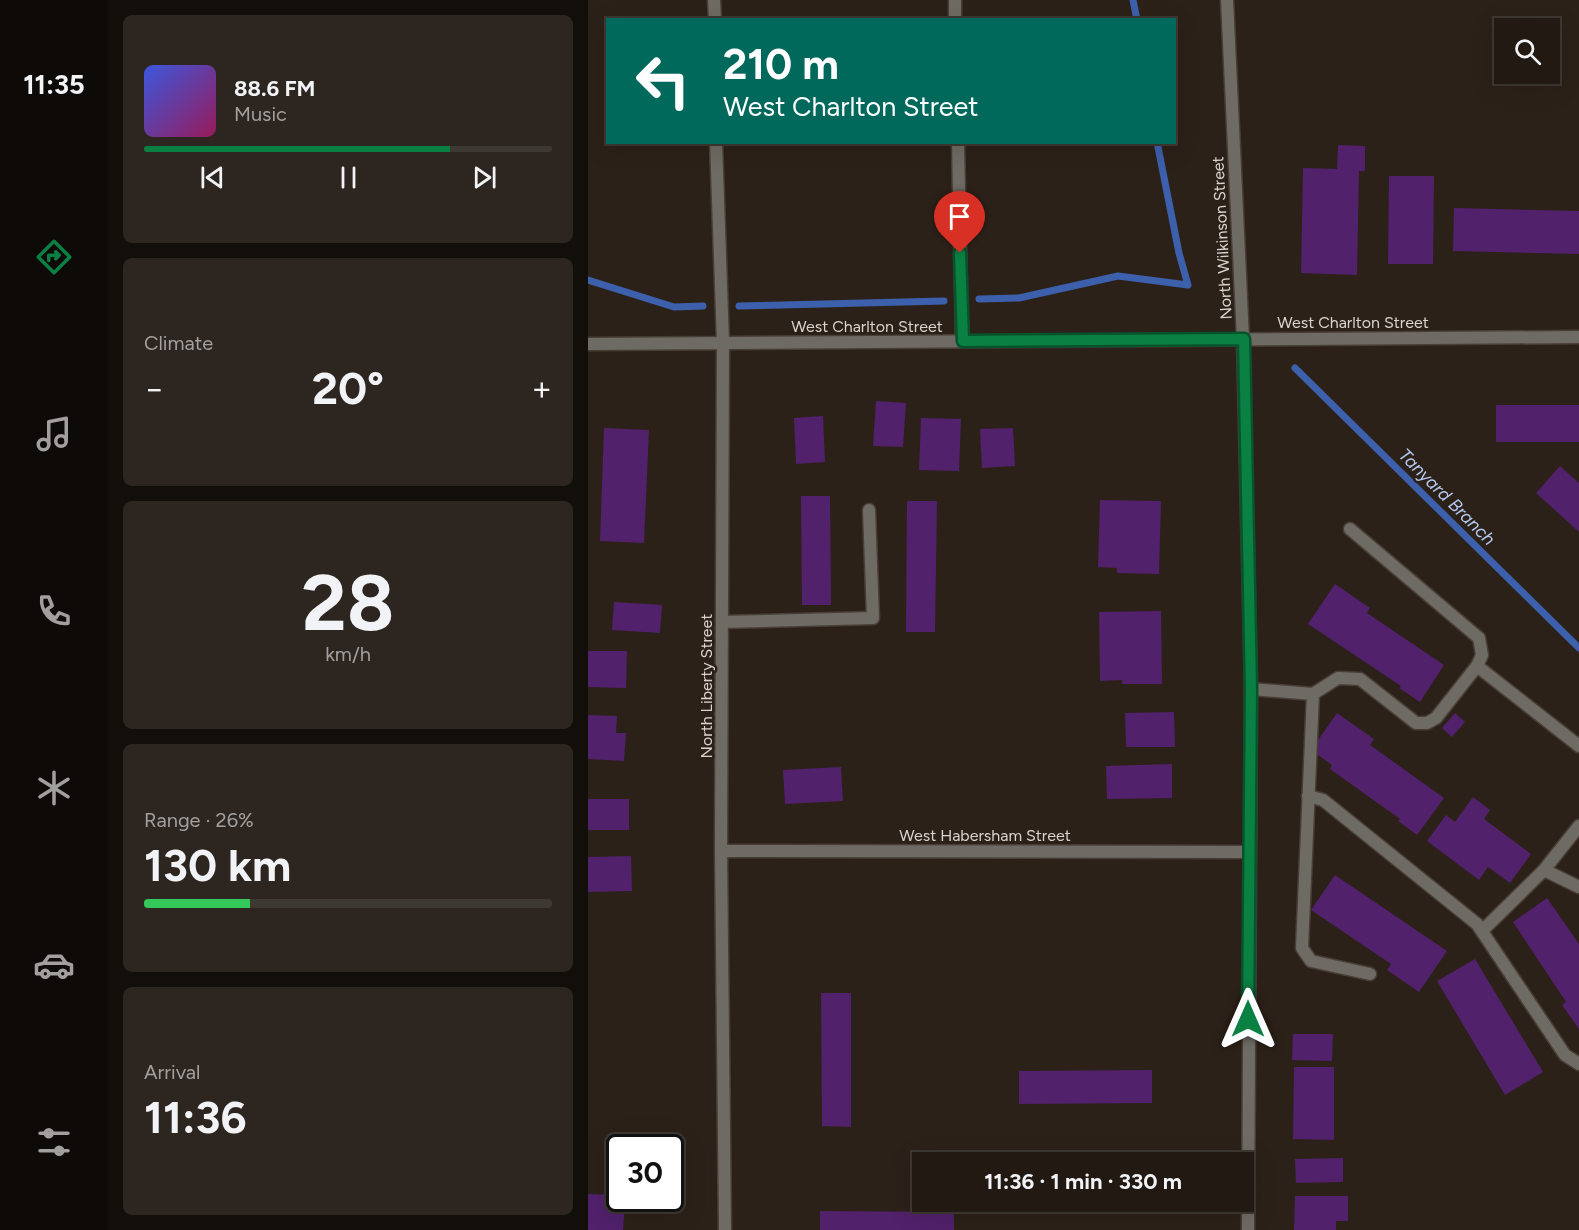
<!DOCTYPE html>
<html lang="en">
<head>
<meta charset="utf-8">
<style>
	:root { --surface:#211912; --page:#2d2620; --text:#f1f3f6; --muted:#a2a09f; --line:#3e3832; --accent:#0b8043 }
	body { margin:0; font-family:Figtree,sans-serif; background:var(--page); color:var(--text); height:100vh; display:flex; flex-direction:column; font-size:22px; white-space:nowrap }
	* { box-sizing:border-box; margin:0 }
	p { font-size:20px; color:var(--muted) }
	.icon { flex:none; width:33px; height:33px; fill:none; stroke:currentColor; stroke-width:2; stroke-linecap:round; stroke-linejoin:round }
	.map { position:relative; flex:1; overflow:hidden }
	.drawer { display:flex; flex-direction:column; gap:15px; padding:15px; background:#120e0a; width:480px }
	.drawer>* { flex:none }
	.guide { position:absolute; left:18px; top:18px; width:570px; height:126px; border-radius:0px; box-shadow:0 6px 24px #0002,0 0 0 2px var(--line); background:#00695c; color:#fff; overflow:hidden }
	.tools { position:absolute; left:906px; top:18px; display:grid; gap:12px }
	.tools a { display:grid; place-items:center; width:66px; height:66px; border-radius:0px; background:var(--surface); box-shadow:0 6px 24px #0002,0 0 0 2px var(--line); font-size:30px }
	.speed { position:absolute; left:18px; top:1134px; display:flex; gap:12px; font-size:30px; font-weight:700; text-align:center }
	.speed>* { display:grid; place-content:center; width:78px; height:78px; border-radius:50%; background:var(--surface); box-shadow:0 6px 24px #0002,0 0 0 2px var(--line); line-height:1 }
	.speed .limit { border:3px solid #111; border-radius:9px; background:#fff; color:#111 }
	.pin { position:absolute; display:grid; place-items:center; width:51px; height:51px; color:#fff; margin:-62px -26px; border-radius:50% 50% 50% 0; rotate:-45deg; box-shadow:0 0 6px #0007 }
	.pin .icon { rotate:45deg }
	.me { position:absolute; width:66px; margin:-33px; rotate:0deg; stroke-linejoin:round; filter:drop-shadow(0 0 4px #0008) }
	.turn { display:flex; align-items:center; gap:21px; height:126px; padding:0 18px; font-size:27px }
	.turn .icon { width:78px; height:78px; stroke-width:2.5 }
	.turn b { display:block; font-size:42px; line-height:51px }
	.big { font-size:45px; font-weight:700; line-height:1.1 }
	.drawer .widget { flex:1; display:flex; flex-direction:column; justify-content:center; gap:9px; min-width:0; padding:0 21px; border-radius:9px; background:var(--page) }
	.drawer .dial { align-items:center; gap:0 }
	.dial b { font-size:78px; line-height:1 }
	.song { display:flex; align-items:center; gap:18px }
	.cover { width:72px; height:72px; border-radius:9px; background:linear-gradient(135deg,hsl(230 70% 55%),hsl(330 70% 35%)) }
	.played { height:6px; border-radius:3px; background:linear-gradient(90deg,var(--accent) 75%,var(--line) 75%) }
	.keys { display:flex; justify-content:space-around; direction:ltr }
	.heat { display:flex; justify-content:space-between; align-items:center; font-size:33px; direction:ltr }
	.charge { height:9px; border-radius:4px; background:linear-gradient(90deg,#34c759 26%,var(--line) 0) }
	.trip { position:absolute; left:324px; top:1152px; width:342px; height:60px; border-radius:0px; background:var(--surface); box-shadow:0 6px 24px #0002,0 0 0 2px var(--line); font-weight:700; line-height:60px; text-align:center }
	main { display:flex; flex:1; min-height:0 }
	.tabs { display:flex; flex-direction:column; width:108px; justify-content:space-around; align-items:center; background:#0d0a07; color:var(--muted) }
	.tabs .icon { width:42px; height:42px }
	.tabs .selected { color:var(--accent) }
	.tabs b { font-size:27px; color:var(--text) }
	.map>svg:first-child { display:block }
</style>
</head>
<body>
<main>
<nav class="tabs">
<b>11:35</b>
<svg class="icon selected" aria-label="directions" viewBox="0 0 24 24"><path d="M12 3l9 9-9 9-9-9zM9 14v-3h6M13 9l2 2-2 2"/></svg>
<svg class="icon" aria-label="music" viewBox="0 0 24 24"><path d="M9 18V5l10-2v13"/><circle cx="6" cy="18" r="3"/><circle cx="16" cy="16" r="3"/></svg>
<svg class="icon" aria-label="phone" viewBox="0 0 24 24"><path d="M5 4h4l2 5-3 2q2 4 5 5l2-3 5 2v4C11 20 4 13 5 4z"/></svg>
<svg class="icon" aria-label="climate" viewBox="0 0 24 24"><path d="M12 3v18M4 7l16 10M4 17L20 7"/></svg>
<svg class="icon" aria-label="car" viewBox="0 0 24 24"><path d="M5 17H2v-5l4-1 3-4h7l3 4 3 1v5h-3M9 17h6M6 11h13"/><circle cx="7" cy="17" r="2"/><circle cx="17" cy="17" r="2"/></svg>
<svg class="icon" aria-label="filters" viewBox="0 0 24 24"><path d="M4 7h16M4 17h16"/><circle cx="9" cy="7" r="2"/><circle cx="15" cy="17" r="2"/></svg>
</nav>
<section class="drawer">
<div class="widget">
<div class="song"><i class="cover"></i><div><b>88.6 FM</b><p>Music</p></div></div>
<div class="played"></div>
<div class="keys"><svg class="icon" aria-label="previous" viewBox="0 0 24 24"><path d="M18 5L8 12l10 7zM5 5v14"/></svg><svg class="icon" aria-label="pause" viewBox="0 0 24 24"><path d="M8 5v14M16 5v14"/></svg><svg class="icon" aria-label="next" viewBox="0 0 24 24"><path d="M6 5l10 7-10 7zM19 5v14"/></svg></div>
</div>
<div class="widget"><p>Climate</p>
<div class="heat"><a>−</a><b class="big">20°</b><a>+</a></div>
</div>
<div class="widget dial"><b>28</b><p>km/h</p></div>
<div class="widget"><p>Range · 26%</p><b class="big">130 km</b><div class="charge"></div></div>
<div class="widget"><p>Arrival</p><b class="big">11:36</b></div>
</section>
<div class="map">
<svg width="991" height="1230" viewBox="0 0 991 1230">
	<rect width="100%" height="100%" fill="#2c2118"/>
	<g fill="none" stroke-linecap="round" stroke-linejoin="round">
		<path stroke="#3d60ac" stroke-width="7" d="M545,0L549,20
			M0,280L86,307L115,306
			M391,299L431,298L530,276L600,285L591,253L569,142
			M151,306L356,301
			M707,368L991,648"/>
	</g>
	<path fill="#51216b" d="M750,145L777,146V171H771L769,275L713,273L715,168L749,169Z
		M801,176H846L845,264H800Z
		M866,208L991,211V254L865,251Z
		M288,401L318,403L315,447L285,446Z
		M908,405H991V442H908Z
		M235,416L237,462L208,464L206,418Z
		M333,418L373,419L371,471L331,470Z
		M16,428L61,430L56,543L12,541Z
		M425,428L427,466L394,468L392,429Z
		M972,466L991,483V532L948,493Z
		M213,496H242L243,605H214Z
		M512,500L573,501L571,574L529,573V568L510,567Z
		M319,501H349L347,632H318Z
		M747,584L782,608L779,613L856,665L832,702L811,688L813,686L720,624Z
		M26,602L74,605L72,633L24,630Z
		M573,611L574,684H534V680L512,681L511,612Z
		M0,651H39L38,688L0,687Z
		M586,712L587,747H538L537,713Z
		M749,713L786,739L782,745L856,798L829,835L810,821L812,819L742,769L744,765L723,750Z
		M867,713L877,722L864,737L854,728Z
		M0,715L29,716L28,733H38L36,761L0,759Z
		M584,764V798L519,799L518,766Z
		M253,767L255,801L197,804L195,770Z
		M885,797L902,810L896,819L943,854L922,883L900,867L891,880L839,841L858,815L867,822Z
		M0,799H41V830H0Z
		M43,856L44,891L0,892V857Z
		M747,875L859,951L831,992L799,970L803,964L723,910Z
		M959,898L991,944V1029L974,1005L978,1002L925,922Z
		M887,959L955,1072L917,1095L849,981Z
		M233,993H263V1127L234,1126Z
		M705,1034H745L744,1061L704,1060Z
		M706,1067H746V1140L705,1139Z
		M564,1070V1103L431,1104V1071Z
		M755,1158V1182L708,1183L707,1159Z
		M0,1194L32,1195V1198H37L35,1230H0Z
		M707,1196H760V1221H748V1230H706Z
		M232,1211L366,1212V1230H232Z"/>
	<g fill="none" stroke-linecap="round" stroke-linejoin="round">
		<g stroke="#483e35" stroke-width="15">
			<path id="service" d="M762,529L891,638L894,655L889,666
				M134,622L285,618L281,510
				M663,689L725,694L714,948L723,961L782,974
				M725,694L750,678L772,679L828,723H839L848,718L889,666L991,746
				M720,796L735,800L889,924L977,1055L991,1064
				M956,870L991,826
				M894,931L956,870L991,887"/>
		</g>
		<g stroke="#483e35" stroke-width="15">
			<path id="minor" d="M126,0L127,20
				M367,0V20
				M639,0L655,339L663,689L660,1230
				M128,142L135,343L133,851L137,1230
				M370,142L374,341
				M0,344L991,337
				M133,851L661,852"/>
		</g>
		<use href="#service" stroke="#6e6a64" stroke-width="12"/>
		<use href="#minor" stroke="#6e6a64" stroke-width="12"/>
	</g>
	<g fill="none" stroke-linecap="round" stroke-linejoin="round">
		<g stroke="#07532c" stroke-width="15">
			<path id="route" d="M372,253L375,341L656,339L663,689L660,1019"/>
		</g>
		<use href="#route" stroke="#0b8043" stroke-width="10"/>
	</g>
	<g text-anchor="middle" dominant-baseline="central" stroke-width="5" stroke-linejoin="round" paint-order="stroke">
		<g font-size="16" fill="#dbd4ce" stroke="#2c2118">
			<text transform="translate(634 238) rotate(-93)">North Wilkinson Street</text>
			<text x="765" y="322">West Charlton Street</text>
			<text x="279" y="326">West Charlton Street</text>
			<text transform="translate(118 686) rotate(-90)">North Liberty Street</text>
			<text x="397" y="835">West Habersham Street</text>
		</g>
		<g font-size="18" font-style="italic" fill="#b3c9f2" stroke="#2c2118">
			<text transform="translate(859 497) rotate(45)">Tanyard Branch</text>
		</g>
	</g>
</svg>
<div class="tools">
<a><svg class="icon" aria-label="search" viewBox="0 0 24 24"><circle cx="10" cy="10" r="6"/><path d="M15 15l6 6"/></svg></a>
</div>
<div class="speed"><div class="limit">30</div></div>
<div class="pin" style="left:372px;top:253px;background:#d93025"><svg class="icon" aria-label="arrive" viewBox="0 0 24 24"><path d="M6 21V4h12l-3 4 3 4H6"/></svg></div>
<svg class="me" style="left:660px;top:1019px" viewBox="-20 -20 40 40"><path d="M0-17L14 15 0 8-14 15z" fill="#0b8043" stroke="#fff" stroke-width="4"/></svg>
<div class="trip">11:36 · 1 min · 330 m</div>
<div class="guide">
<div class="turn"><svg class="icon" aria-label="left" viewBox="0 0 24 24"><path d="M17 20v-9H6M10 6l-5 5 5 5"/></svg><div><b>210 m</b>West Charlton Street</div></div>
</div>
</div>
</main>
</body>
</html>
